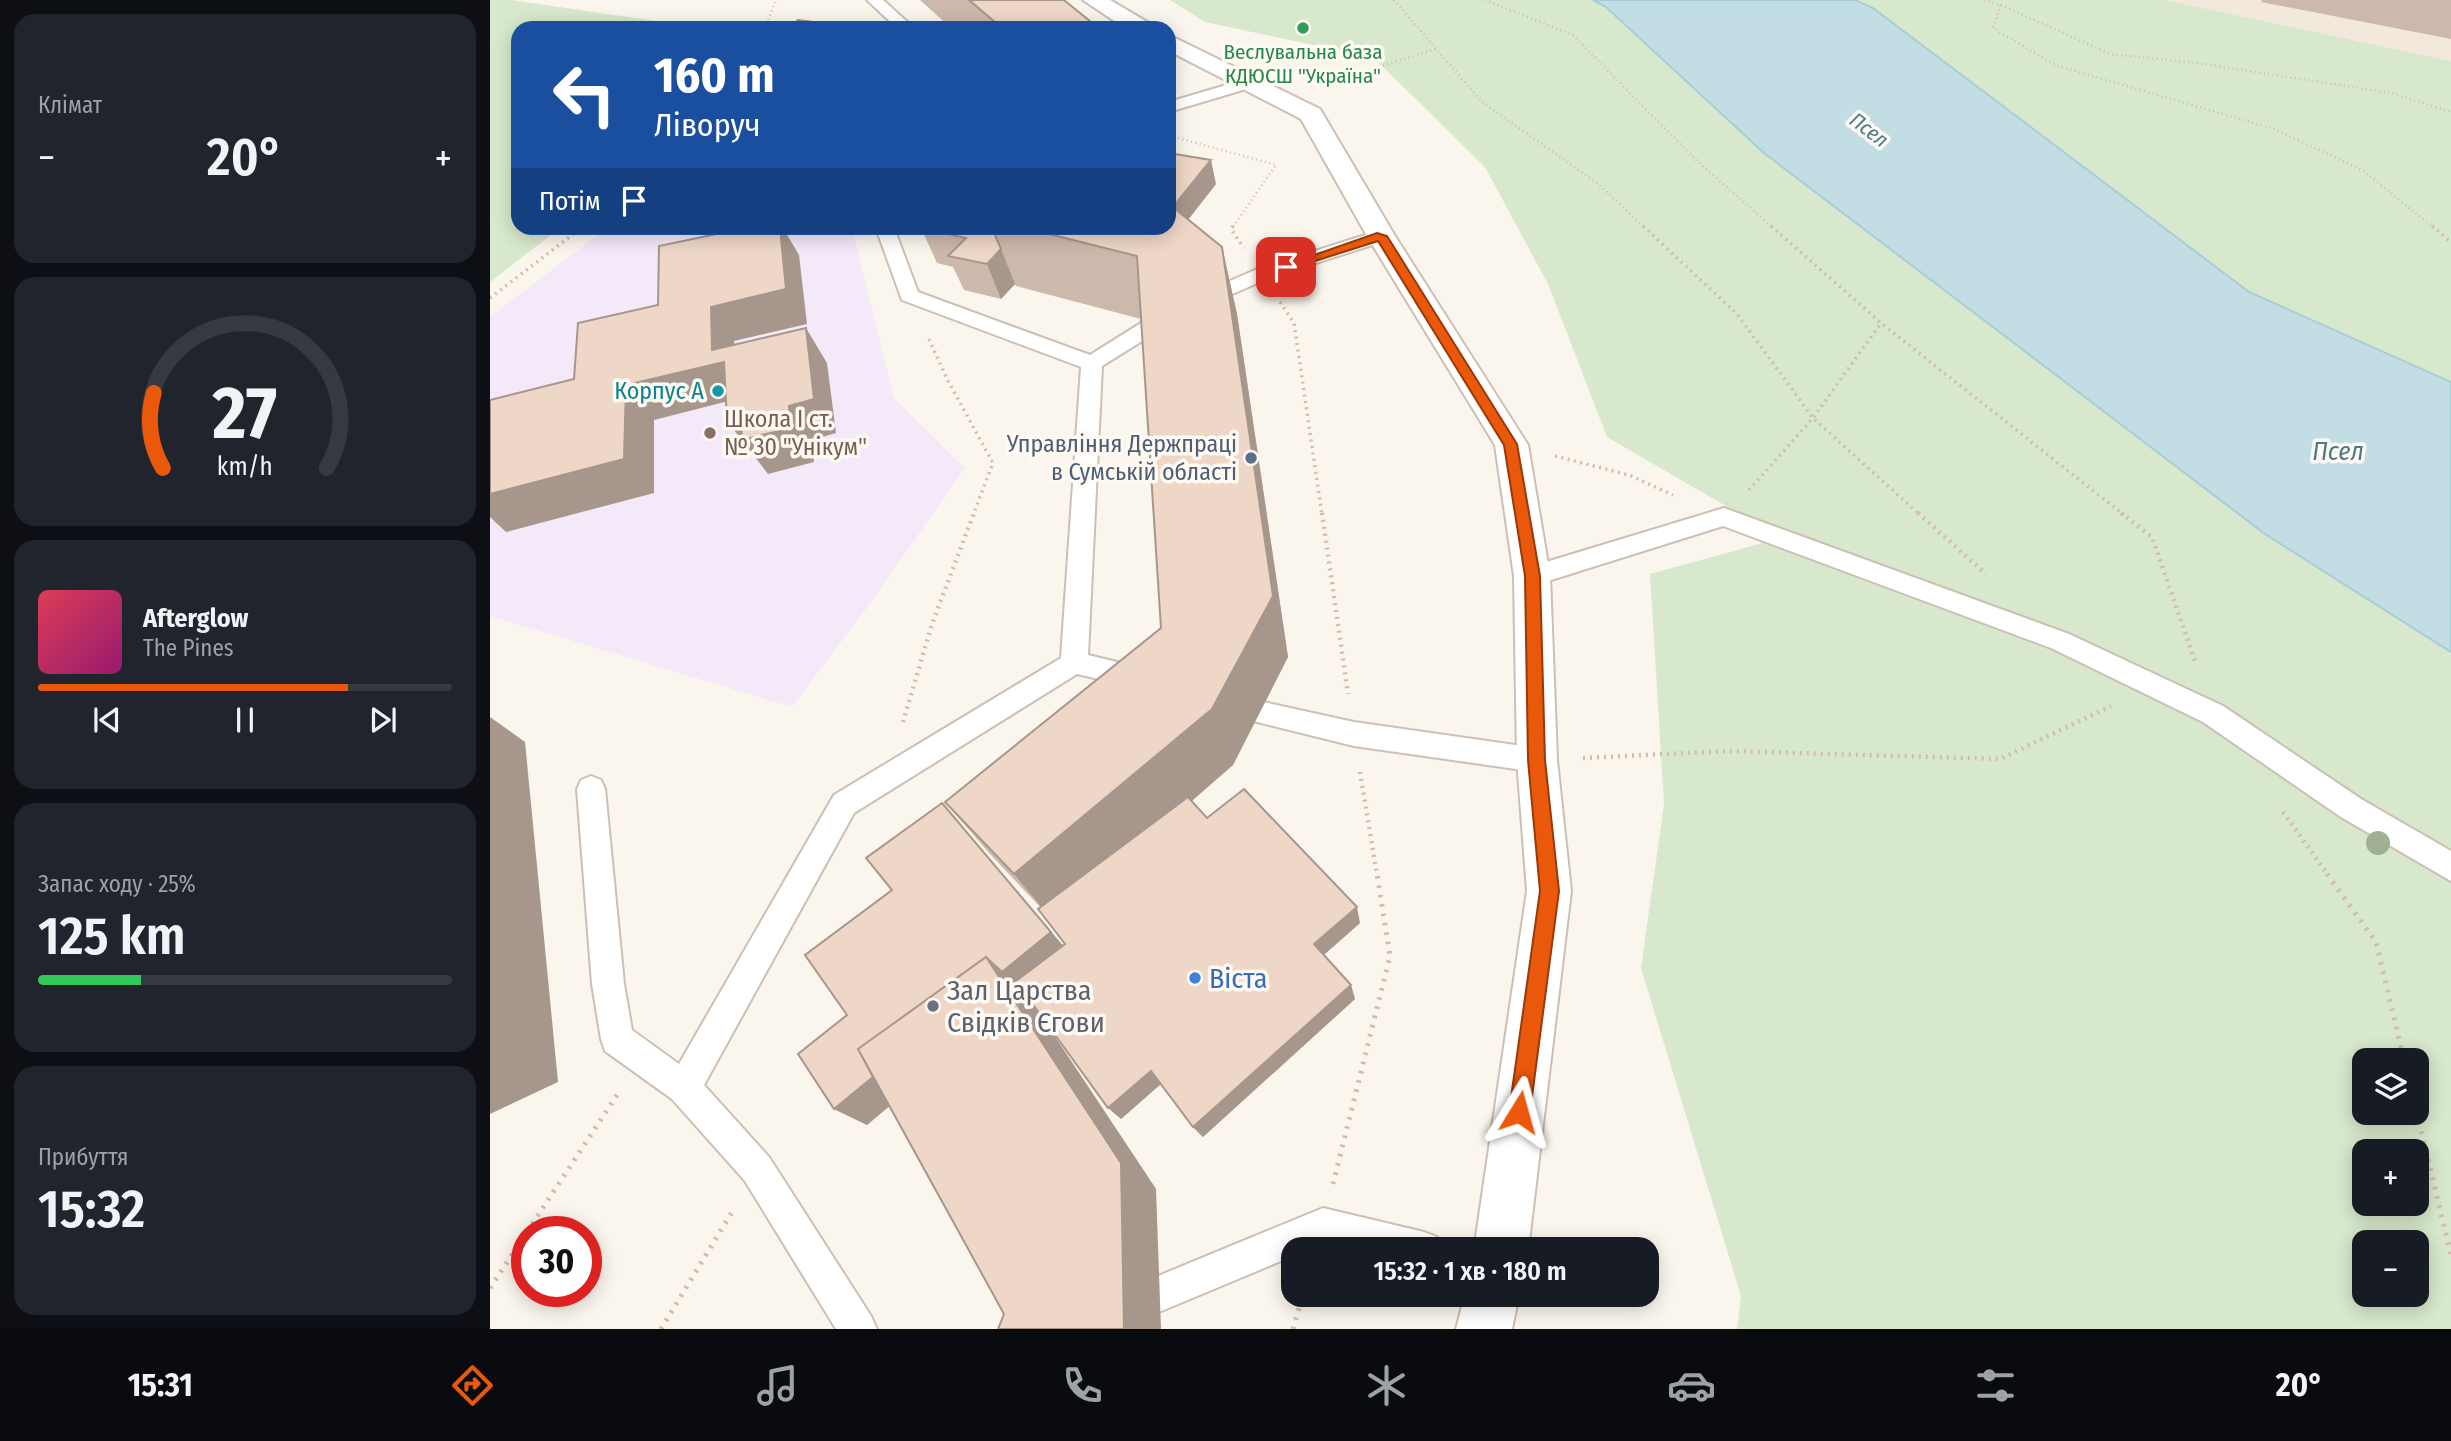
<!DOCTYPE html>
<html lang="uk">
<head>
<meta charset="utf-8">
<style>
	:root { --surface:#171b24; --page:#20242c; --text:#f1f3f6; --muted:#9ea1a6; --line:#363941; --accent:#ea580c }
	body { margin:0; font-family:"Fira Sans Condensed",sans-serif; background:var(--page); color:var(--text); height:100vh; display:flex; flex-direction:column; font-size:26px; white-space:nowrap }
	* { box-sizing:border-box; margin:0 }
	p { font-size:23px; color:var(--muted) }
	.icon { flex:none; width:38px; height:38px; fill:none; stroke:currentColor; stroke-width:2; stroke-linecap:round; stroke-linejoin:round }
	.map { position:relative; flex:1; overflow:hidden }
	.drawer { display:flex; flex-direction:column; gap:14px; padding:14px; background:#0d0f14; width:490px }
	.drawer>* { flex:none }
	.guide { position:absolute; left:21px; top:21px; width:665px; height:214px; border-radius:21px; box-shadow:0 4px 18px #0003; background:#1a4fa0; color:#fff; overflow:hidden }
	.fabs { position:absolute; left:1862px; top:1048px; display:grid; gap:14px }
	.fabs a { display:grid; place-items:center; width:77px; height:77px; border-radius:14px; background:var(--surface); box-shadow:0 4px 18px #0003; font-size:35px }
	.speed { position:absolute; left:21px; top:1216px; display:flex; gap:14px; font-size:35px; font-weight:700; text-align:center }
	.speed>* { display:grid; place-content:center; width:91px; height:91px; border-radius:50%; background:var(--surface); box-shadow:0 4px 18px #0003; line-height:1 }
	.speed .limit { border:10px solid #d22; background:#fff; color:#111 }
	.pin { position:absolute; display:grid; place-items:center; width:60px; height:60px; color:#fff; margin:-30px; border-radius:14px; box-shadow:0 4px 10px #0006 }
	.me { position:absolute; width:77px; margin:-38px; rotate:8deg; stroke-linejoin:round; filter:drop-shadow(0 0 5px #0008) }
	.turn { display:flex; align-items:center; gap:24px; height:147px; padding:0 28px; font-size:32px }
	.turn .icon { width:91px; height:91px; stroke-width:2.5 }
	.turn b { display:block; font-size:49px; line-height:60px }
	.then { display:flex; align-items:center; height:66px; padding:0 28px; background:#0003; gap:14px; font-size:26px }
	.big { font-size:52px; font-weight:600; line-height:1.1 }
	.drawer .tile { flex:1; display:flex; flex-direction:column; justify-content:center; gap:10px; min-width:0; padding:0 24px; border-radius:21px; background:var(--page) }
	.drawer .dial { align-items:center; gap:0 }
	.dial svg { height:182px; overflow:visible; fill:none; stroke:var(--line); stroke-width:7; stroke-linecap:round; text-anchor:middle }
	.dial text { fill:var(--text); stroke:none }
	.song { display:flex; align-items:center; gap:21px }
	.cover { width:84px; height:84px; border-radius:10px; background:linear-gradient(135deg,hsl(350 70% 55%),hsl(320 70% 35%)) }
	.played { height:7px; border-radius:4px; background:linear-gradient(90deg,var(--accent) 75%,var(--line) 75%) }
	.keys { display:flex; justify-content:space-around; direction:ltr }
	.heat { display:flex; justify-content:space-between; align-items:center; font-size:38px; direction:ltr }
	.charge { height:10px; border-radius:5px; background:linear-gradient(90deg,#34c759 25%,var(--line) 0) }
	.trip { position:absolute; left:791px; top:1237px; width:378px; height:70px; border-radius:21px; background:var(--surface); box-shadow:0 4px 18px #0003; font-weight:600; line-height:70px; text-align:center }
	.menu { display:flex; height:112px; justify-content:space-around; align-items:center; background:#090b0e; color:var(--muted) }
	.menu .icon { width:49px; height:49px }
	.menu .active { color:var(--accent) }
	.menu b { font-size:32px; color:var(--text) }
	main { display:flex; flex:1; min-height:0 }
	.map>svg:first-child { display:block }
</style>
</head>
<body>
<main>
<section class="drawer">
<div class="tile"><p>Клімат</p>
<div class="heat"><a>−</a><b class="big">20°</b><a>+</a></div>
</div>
<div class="tile dial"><svg viewBox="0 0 100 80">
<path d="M14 69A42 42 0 1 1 86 69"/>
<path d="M14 69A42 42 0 0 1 10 36" stroke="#ea580c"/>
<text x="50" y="56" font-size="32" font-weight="700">27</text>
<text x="50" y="72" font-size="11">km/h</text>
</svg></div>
<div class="tile">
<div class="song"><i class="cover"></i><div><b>Afterglow</b><p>The Pines</p></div></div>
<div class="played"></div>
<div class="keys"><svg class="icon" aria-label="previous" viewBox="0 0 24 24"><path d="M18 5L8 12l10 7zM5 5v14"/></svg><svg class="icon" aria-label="pause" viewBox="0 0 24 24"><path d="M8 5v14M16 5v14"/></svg><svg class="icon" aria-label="next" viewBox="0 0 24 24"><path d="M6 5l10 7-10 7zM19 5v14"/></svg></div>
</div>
<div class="tile"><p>Запас ходу · 25%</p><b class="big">125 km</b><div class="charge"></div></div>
<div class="tile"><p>Прибуття</p><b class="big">15:32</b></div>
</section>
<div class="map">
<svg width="1961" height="1329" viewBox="0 0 1961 1329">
	<rect width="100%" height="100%" fill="#fbf6ed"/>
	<path fill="#f2e8dc" d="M1675,0H1931L1961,6V61Z"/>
	<path fill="#f3e9f8" d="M117,228H362L404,398L475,468L379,605L302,707L0,616V317Z"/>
	<path fill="#d7e8cc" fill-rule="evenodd" d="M0,0H21L214,28H28V228H70L0,282Z
		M680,0H1103L1116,7L1274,153L1775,534L1961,652V1329H1247L1251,1296L1151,968L1174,804L1160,574L1291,538L1117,437L1058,284L995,167L884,58L715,22ZM1874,1060H1927V1113H1874ZM1874,1152H1927V1204H1874ZM1874,1242H1927V1295H1874Z
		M1365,0H1675L1961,61V382L1759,292L1383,8Z"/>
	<path fill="#c2dee4" stroke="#a9cdd5" stroke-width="2" d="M1103,0H1365L1383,8L1759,292L1961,382V652L1775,534L1274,153L1116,7Z"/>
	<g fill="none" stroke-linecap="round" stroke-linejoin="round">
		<g stroke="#cdbfb3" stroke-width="4">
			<path id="service" d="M377,0H393L424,28H407Z
				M760,78L768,83L766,86L679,112V102Z
				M386,228H404L428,292L600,355L659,318H673L676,323L673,328L612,366L598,655L660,670L664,678L660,686L651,689L587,674L364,813L214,1085L279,1157L381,1316L387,1329H346L255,1181L182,1099L115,1051L111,1039L102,984L87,789L91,780L101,776L111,780L115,789L134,984L142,1030L189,1064L344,795L571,658L591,367L412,300Z
				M891,230L900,236L898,240L779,278L731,299H717L714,295L717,291L765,270Z
				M1234,508L1579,634L1733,706L1871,799L1961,851V881L1851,817L1713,722L1561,648L1233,526L1042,586L1033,583L1030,576L1033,569Z
				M769,701L864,722L1047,748L1057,751L1061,760L1057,769L1047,772L864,746L759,720L755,712L759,704Z
				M833,1208L934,1232L947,1237L952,1250H856L833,1244L820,1250H803V1256L669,1312L656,1307L651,1294L656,1281Z"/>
		</g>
		<g stroke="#cdbfb3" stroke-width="4">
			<path id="minor" d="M593,0H620L659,23L662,28H635Z
				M679,35L830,109L905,236L1038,445L1060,576L1067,760L1081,891L1038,1250H984L1037,891L1027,760L1024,576L1005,445L877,236L811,119L679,51Z
				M975,1295H1029L1022,1329H966Z"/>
		</g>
		<path stroke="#d4bba9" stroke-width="2.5" stroke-dasharray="1 3.5" stroke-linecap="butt" d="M904,0L992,102L1107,183L1155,228
			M995,0L1083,35L1206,160L1283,228
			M1494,0L1511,5L1503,28L1565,65L1784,129L1874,171L1944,228
			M1511,5L1620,54L1707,63L1902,93L1961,112
			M275,28L286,0
			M837,83L946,49
			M688,138L786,165L742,228"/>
		<path stroke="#d4bba9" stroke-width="3.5" stroke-dasharray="2 4.5" stroke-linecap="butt" d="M743,226L741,229L754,248
			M1153,226L1247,314L1323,418L1430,515
			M1281,226L1391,323L1634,515
			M1942,226L1961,242
			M0,298L91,228
			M790,302L804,323L832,515
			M439,339L457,379L503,463L483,515
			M1065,456L1139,475L1183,495
			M1259,490L1323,418L1391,323"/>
		<path stroke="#d4bba9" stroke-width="4.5" stroke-dasharray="2 5" stroke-linecap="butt" d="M832,513L858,694
			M1428,513L1496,574
			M1631,513L1662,537L1706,664
			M413,722L442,624L484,513
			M1093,758L1238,751L1510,759L1621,706
			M870,772L887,875
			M1793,812L1838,875"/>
		<path stroke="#d4bba9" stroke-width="5" stroke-dasharray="2.5 7" stroke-linecap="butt" d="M1837,874L1886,942L1914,1060
			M1927,1113L1961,1255
			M843,1184L900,956L887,874
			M37,1232L129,1092
			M0,1288L37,1232
			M171,1329L242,1212
			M803,1329L813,1295"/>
		<use href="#service" fill="#fff" fill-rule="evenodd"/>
		<use href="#minor" fill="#fff" fill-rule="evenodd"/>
	</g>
	<circle fill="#a0b193" cx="1888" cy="843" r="12"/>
	<path fill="#cdb9ab" d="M430,0H574L606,26L607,28H461Z
		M1772,0H1961V39L1771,2Z
		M726,184L698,219L732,247L747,314L798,657L743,765L702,801L717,818L870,923L834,955L861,985L865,999L713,1137L703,1127L671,1084L631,1119L558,1026L666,1189L514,1314L399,1106L377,1125L344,1109L575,944L550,907L499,853L455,802L671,628L651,319L526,286L525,284L511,299L474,290L463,267L447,263L431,228H679Z"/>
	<path fill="#a7968b" d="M721,160L726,184L684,238L679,212Z
		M290,228H293L309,255L317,324L244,341L247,380L258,396L164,420V493L16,532L0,517V494L136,385L222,350L221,307Z
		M732,247L747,314L798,657L743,765L563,921L524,874L722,709Z
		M511,249L525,284L511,299L497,264Z
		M316,328L337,363L346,433L322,440L324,462L278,474L237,421L299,406Z
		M0,717L35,742L68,1082L0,1114Z
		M452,803L581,955L540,999L666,1189L671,1329H634L525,1001L377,1125L344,1109L496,957Z
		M867,907L870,923L829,959L824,944Z
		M861,985L865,999L713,1137L703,1127Z
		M661,1071L672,1083L631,1119L618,1108Z"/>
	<path fill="#eed7c7" stroke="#a7968b" stroke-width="2" d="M479,0H574L606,26V28H512Z
		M308,20L337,24L331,28H298Z
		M679,153L721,160L683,207L679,204Z
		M679,204L732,247L783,596L722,709L524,874L455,802L671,628L647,256L535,228H679Z
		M255,228H290L296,289L221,307L222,350L316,328L324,399L299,406L301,428L252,440L251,418L237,421L234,362L136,385L134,459L0,494V400L84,379L88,323L168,305L169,246Z
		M431,228H502L511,249L497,264L458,256L476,238Z
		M754,789L867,907L824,944L861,985L703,1127L661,1071L618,1108L526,981L575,944L548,909L698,797L717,818Z
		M452,803L561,932L512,972L496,957L368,1049L383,1077L344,1109L308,1054L357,1015L315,955L402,890L376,858Z
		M496,957L631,1163L634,1329H508L514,1314L368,1049Z"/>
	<path fill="#ea580c" stroke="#983908" stroke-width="2" d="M887,233L897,236L1027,444L1050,576L1055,760L1069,891L1040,1112L1037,1119L1029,1122L1022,1119L1019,1112L1050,891L1038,760L1035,576L1014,445L888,241L800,269L790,267Z"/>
	<circle fill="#2e9e5b" stroke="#fefaf3" stroke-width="2.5" cx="813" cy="28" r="7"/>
	<circle fill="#0f9aa8" stroke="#fefaf3" stroke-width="2.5" cx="228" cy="391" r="7"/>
	<circle fill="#8d6e63" stroke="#fefaf3" stroke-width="2.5" cx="220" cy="433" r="7"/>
	<circle fill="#5c6f8a" stroke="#fefaf3" stroke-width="2.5" cx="761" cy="458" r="7"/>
	<circle fill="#3f7fe0" stroke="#fefaf3" stroke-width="2.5" cx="705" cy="978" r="7"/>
	<circle fill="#6b7280" stroke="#fefaf3" stroke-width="2.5" cx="443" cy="1006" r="7"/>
	<g text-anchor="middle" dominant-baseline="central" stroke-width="7" stroke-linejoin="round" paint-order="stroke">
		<g font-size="21" fill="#27864d" stroke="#fefaf3">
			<text x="813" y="52">Веслувальна база<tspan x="813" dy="24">КДЮСШ "Україна"</tspan></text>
		</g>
		<g font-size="21" font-style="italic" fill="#4c7a85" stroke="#fefaf3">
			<text transform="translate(1379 130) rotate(37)">Псел</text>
		</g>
		<g font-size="24" fill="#0d838f" stroke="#fefaf3" text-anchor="end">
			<text x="214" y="391">Корпус А</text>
		</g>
		<g font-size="24" fill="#785e54" stroke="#fefaf3" text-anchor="start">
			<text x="234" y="419">Школа І ст.<tspan x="234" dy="28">№ 30 "Унікум"</tspan></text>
		</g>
		<g font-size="24" fill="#4e5e75" stroke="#fefaf3" text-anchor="end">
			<text x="747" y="444">Управління Держпраці<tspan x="747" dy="28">в Сумській області</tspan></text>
		</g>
		<g font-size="26" font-style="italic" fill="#4c7a85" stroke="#fefaf3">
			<text x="1848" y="451">Псел</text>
		</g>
		<g font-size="28" fill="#366cbe" stroke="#fefaf3" text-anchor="start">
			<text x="719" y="978">Віста</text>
		</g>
		<g font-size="28" fill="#5b616d" stroke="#fefaf3" text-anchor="start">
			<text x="457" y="990">Зал Царства<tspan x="457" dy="32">Свідків Єгови</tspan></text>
		</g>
	</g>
</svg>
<div class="fabs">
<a><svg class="icon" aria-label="layers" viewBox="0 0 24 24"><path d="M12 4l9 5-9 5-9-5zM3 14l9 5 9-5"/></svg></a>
<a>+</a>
<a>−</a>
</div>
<div class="speed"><div class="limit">30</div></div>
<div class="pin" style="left:796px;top:267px;background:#d93025"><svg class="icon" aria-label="arrive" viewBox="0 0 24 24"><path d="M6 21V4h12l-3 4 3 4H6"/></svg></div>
<svg class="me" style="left:1029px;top:1112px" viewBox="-20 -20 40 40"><path d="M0-17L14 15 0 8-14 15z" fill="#ea580c" stroke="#fff" stroke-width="4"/></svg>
<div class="trip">15:32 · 1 хв · 180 m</div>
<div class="guide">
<div class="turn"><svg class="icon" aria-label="left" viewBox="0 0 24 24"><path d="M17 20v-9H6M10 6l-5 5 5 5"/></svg><div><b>160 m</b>Ліворуч</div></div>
<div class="then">Потім<svg class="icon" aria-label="arrive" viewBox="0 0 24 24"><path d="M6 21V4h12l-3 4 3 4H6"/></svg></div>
</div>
</div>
</main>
<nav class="menu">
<b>15:31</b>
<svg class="icon active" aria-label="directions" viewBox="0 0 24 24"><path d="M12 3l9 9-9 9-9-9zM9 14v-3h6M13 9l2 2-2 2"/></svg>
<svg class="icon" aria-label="music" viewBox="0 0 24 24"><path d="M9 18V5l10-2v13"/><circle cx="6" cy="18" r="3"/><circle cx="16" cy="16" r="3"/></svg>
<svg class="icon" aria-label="phone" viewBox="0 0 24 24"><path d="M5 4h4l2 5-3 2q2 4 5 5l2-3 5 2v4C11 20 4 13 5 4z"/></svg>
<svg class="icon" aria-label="climate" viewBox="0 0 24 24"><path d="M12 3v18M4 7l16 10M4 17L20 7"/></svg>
<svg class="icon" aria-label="car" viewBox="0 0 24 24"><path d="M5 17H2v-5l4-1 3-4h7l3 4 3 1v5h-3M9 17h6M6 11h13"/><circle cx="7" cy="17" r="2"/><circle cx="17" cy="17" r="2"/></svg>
<svg class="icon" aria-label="filters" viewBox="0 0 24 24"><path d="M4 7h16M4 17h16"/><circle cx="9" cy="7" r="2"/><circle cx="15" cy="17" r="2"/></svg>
<b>20°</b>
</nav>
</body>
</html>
